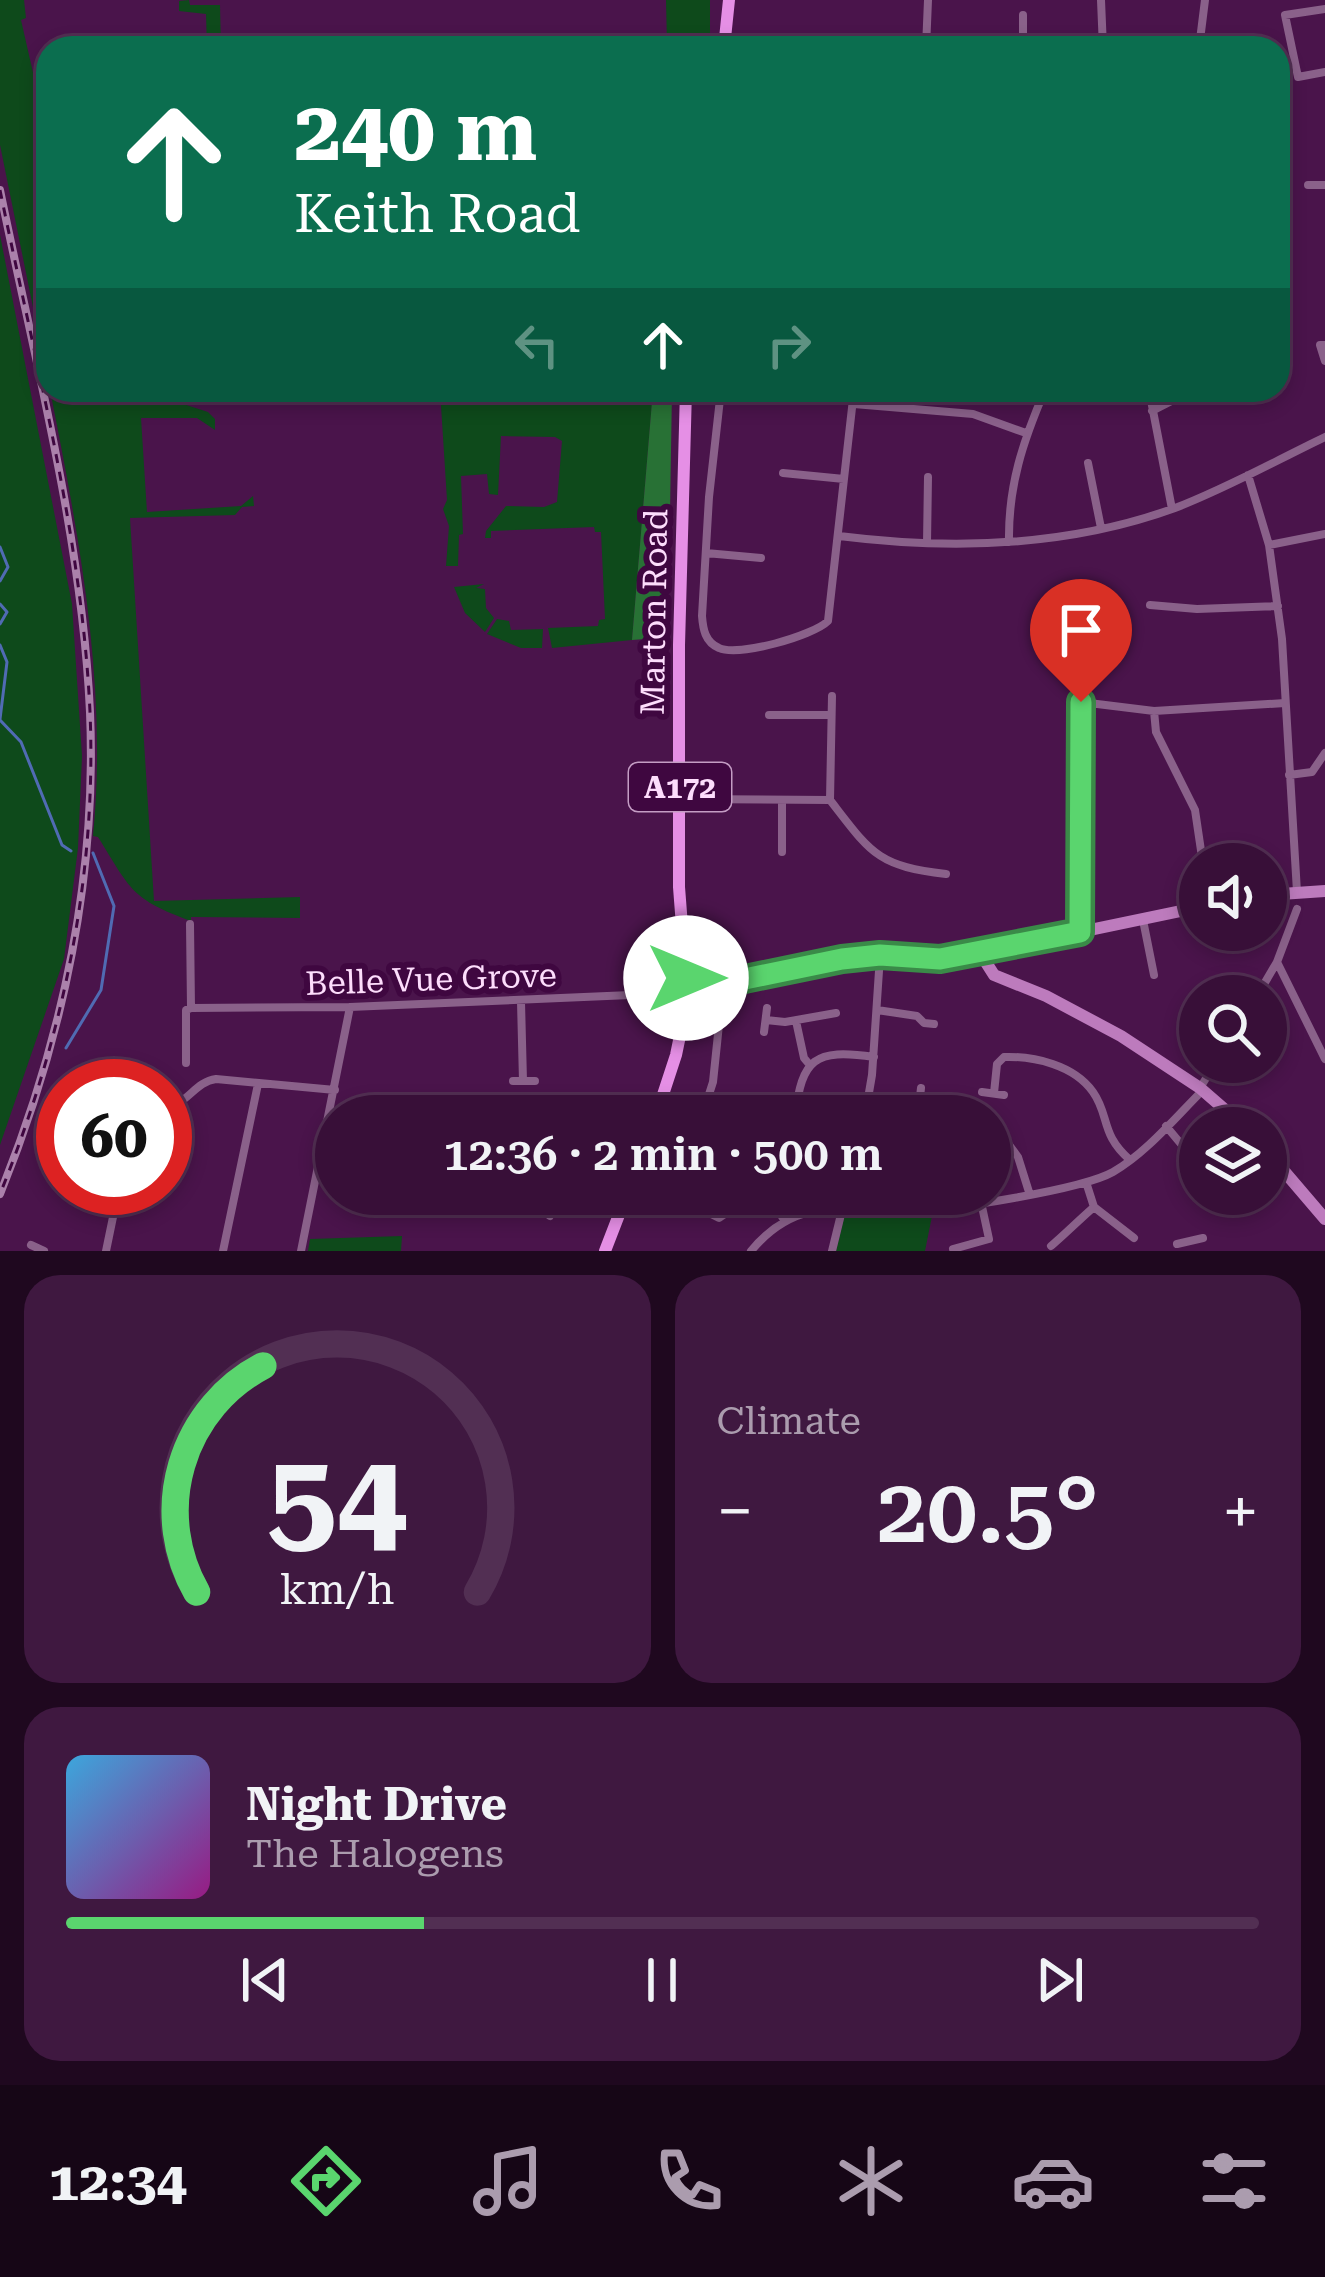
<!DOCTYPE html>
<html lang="en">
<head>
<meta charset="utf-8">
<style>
	:root { --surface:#380f38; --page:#3f1840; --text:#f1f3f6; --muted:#ab9cae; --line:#522f53; --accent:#5ad56e }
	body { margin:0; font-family:"Roboto Serif",serif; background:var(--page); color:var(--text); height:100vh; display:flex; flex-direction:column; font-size:45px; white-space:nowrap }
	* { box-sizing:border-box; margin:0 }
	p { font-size:39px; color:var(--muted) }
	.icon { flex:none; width:66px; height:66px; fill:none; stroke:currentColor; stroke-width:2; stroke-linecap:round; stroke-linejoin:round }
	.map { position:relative; height:1251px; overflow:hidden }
	.side { display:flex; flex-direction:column; gap:24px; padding:24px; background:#1f081f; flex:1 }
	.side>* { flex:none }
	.guide { position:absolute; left:36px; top:36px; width:1254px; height:366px; border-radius:36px; box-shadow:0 6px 18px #0003,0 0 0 3px var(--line); background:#0b6e4f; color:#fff; overflow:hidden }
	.tools { position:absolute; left:1179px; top:843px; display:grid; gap:24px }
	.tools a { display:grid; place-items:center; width:108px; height:108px; border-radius:50%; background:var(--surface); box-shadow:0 6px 18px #0003,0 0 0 3px var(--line); font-size:60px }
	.speed { position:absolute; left:36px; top:1059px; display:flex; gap:24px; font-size:60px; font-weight:700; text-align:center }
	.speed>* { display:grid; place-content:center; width:156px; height:156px; border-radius:50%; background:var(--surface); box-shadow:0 6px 18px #0003,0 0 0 3px var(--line); line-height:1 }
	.speed .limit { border:18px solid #d22; background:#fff; color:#111 }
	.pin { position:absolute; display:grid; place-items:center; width:102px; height:102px; color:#fff; margin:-123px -51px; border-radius:50% 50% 50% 0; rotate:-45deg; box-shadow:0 0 12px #0007 }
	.pin .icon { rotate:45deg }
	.me { position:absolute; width:132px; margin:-66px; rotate:90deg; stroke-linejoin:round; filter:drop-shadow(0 0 9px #0008) }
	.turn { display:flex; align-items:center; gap:42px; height:252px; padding:0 60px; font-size:54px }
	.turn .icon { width:156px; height:156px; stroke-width:2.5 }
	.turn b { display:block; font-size:84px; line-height:102px }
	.lanes { display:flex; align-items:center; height:114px; padding:0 60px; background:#0003; justify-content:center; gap:60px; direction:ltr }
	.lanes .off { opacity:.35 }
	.big { font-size:90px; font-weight:600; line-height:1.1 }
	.side .card { flex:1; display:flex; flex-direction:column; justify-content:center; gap:18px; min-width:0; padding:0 42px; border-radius:36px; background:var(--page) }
	.side .dial { align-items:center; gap:0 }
	.dial svg { height:312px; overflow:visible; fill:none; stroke:var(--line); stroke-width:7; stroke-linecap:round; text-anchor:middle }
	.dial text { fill:var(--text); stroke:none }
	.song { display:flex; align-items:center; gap:36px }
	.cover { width:144px; height:144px; border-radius:18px; background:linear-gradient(135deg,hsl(200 70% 55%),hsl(310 70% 35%)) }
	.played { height:12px; border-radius:6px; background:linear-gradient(90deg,var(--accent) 30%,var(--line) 30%) }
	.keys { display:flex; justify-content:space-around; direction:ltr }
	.heat { display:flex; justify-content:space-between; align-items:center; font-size:66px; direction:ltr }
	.side .tiles { flex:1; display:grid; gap:24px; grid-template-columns:1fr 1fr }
	.card:last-child { grid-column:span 2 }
	.trip { position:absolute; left:315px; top:1095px; width:696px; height:120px; border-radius:60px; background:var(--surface); box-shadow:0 6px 18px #0003,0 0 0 3px var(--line); font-weight:600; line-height:120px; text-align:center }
	.menu { display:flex; height:192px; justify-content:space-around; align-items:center; background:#160616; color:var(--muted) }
	.menu .icon { width:84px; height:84px }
	.menu .selected { color:var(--accent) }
	.menu b { font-size:54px; color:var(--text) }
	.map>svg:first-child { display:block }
</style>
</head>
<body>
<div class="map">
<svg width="1325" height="1251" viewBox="0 0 1325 1251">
	<rect width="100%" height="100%" fill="#4a144b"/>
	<path fill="#0e4a1b" d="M0,0H24L26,18L21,20L48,138V381L0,145Z
		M189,0L190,5H220L221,48H207L206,14L179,11V1Z
		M666,0H710V48L667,44Z
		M0,235L72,604L82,756L78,848L64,959L0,1145Z
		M50,390H140L208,412L215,419V430L197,418H141L147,512L241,506L253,496L254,506L242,507L235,515L130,518L154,901L300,897V918L191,917V921C131,899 131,890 98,837L93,836C108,686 79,536 50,390Z
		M440,390H653L632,640L552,648L548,628L598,626L599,620L605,619L601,532H595L594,527L491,531V538H485L486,531L506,506L544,507L557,502L562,441L555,437L501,436L498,495L489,494L487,474L461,476L463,534L459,535L458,566H446L449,526L443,509L447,500Z
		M861,390H925V399L868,397Z
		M484,584L476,588L485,589L486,608L494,618L485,632L465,613L454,587Z
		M497,619L509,621L511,630L543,629L542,648H521L487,634Z
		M845,1214L932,1216L925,1251H836Z
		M402,1236L401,1251H308L310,1239Z"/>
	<path fill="#287135" d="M653,390H672L670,513L661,631L658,638L632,640Z"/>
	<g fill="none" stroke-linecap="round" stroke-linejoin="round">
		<path stroke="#506bb3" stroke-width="3" d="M0,547L8,567L0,581
			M0,604L7,612L0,624
			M0,645L7,662L0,719
			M0,720L21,742L62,845L71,851
			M66,1048L101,990L114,906L93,853"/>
		<path stroke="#8a618a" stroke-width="8" d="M1101,0L1103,48
			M1325,9L1285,15L1298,77L1325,72
			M926,48L928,0
			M1023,48V15
			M1199,48L1205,0
			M1308,185H1325
			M1325,345H1320L1325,361
			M721,390L709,497L702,616C703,629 705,642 719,648C738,657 813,636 828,621L854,390
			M778,390H779
			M1149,390L1172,509
			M854,404L973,414L1026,433
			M1152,411L1193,390
			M1088,463L1101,528
			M783,473L844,479
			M1248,475L1269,545L1282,639L1297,892
			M839,536C950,550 1068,547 1175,508C1227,488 1275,461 1325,437
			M1009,542C1008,486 1023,441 1045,390
			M927,543L928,477
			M1269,545L1325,534
			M706,553L761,558
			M1150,605L1197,609L1278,606
			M1154,711L1156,732L1195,810L1203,864
			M769,715H830
			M1289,775L1312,772L1325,753
			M680,799L830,800C871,853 877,866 946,874
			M830,800L832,696
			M782,852V800
			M1143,920L1154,975
			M190,924L191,1008
			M1080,932L1081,702L1154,711L1285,703
			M1277,962L1325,1059
			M1257,996L1277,962L1297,909
			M521,1002L523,1081
			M877,1010L917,1016L924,1023L934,1024
			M766,1020L785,1022L836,1013
			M796,1021L804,1058L809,1064
			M764,1032L767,1008
			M186,1063V1010L191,1008L350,1007L677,993
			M513,1081H535
			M1200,1088L1216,1062
			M982,1092L1004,1095
			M994,1093L997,1064L1004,1057C1034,1056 1074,1065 1093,1092C1110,1116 1100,1134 1130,1160
			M870,1096L919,1102
			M165,1107C188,1105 194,1082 216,1079L335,1090
			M401,1113V1116
			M918,1115L921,1088
			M702,1116L713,1082L720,1015
			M795,1116C802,1059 814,1048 874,1057
			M865,1116L872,1075L880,956
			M1166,1126L1191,1156L1200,1152
			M1004,1138L1018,1157L1029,1192
			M57,1169L63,1172
			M318,1171L336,1170
			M98,1188L119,1193
			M470,1194L496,1202L514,1194
			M768,1194L784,1220
			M744,1199L712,1196L705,1203V1211L719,1218L754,1194
			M1094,1207L1134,1238
			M550,1216L559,1194
			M1177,1244L1203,1238
			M31,1245L44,1251
			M1051,1246C1063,1236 1079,1220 1094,1207L1086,1182
			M953,1249L989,1239L981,1202
			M106,1251L119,1188
			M223,1251L258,1084
			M301,1251L350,1007
			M751,1251C798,1194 848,1210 913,1210C949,1211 1083,1189 1113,1172C1146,1153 1175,1118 1202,1091
			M832,1251L846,1194"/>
		<path stroke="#bd7bbd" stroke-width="12" d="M1266,895L1325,891
			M980,953L994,975L1046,996L1121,1036L1200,1088L1246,1128
			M701,988L842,960L880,955L940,959L980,953L1200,907
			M1266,1150L1325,1219"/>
		<path stroke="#e58fe5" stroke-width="12" d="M724,48L729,0
			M686,390L679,645V887L686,978
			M677 990a12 12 0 1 1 24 0a12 12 0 1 1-24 0Z
			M656,1116L676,1055L687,1002
			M605,1251L627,1194"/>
		<g stroke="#ab81ab" stroke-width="8">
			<path id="rail" d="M0,190C35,362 82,537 90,712C97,878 62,1041 0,1194"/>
		</g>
		<use href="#rail" stroke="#3f0740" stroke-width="3" stroke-dasharray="9" stroke-linecap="butt"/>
	</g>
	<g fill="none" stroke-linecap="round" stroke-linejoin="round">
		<g stroke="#3a8a48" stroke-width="30">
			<path id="route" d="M686,978L697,981L701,988L842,959L880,955L940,959L1080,932L1081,702"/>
		</g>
		<use href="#route" stroke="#5ad56e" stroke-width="21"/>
	</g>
	<g text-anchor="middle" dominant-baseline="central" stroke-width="12" stroke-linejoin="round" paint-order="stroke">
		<rect fill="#3f0740" stroke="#c49dc4" stroke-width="3" x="629" y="763" width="102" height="48" rx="9"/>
		<g font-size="30" font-weight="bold" fill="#fdddfc">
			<text x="680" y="787">A172</text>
		</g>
		<g font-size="33" fill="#fdddfc" stroke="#3f0740">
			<text transform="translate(654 612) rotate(-89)">Marton Road</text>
			<text transform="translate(431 979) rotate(-2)">Belle Vue Grove</text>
		</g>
	</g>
</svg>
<div class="tools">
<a><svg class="icon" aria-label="sound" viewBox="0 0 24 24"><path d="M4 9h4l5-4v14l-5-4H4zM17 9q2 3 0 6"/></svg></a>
<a><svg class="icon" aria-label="search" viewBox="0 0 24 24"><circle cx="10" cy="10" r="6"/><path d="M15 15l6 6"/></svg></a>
<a><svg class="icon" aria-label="layers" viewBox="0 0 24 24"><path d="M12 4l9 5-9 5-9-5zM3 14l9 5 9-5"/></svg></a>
</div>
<div class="speed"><div class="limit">60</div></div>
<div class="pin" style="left:1081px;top:702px;background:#d93025"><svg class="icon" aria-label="arrive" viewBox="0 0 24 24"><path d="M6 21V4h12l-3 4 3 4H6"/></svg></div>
<svg class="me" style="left:686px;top:978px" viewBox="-20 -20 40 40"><circle r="19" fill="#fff"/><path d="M0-13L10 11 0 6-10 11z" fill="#5ad56e"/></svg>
<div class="trip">12:36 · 2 min · 500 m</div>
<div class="guide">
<div class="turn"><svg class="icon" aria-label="ahead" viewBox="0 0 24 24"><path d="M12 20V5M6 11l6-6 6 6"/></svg><div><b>240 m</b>Keith Road</div></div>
<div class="lanes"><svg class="icon off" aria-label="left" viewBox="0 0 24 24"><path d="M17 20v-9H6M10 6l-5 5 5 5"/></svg><svg class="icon" aria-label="ahead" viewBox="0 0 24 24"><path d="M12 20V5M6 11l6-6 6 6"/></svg><svg class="icon off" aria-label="right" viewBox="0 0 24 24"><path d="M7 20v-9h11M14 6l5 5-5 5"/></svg></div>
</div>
</div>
<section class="side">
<div class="tiles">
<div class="card dial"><svg viewBox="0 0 100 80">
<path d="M14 69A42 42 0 1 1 86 69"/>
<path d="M14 69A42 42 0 0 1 31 11" stroke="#5ad56e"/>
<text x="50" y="56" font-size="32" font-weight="700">54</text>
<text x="50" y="72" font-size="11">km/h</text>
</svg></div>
<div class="card"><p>Climate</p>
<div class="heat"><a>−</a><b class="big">20.5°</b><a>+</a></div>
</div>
<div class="card">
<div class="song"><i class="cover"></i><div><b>Night Drive</b><p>The Halogens</p></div></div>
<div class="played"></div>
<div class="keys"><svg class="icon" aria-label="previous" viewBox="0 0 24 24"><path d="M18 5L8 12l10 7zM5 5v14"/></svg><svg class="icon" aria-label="pause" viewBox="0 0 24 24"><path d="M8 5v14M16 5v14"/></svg><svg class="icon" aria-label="next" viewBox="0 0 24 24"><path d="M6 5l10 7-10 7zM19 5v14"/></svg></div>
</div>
</div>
</section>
<nav class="menu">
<b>12:34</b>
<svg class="icon selected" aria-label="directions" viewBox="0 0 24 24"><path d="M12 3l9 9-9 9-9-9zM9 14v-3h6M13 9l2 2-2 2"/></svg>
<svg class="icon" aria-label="music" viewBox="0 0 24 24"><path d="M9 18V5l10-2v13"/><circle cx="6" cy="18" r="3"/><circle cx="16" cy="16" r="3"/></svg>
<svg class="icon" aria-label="phone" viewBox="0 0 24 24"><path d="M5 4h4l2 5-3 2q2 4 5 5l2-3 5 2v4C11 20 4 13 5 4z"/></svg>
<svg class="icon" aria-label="climate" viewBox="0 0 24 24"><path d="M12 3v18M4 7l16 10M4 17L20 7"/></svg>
<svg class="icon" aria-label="car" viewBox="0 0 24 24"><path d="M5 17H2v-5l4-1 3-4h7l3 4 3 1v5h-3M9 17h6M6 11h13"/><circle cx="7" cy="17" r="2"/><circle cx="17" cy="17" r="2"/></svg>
<svg class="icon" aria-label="filters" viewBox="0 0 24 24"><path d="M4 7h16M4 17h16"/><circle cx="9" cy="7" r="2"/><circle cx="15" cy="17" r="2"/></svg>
</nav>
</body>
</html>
